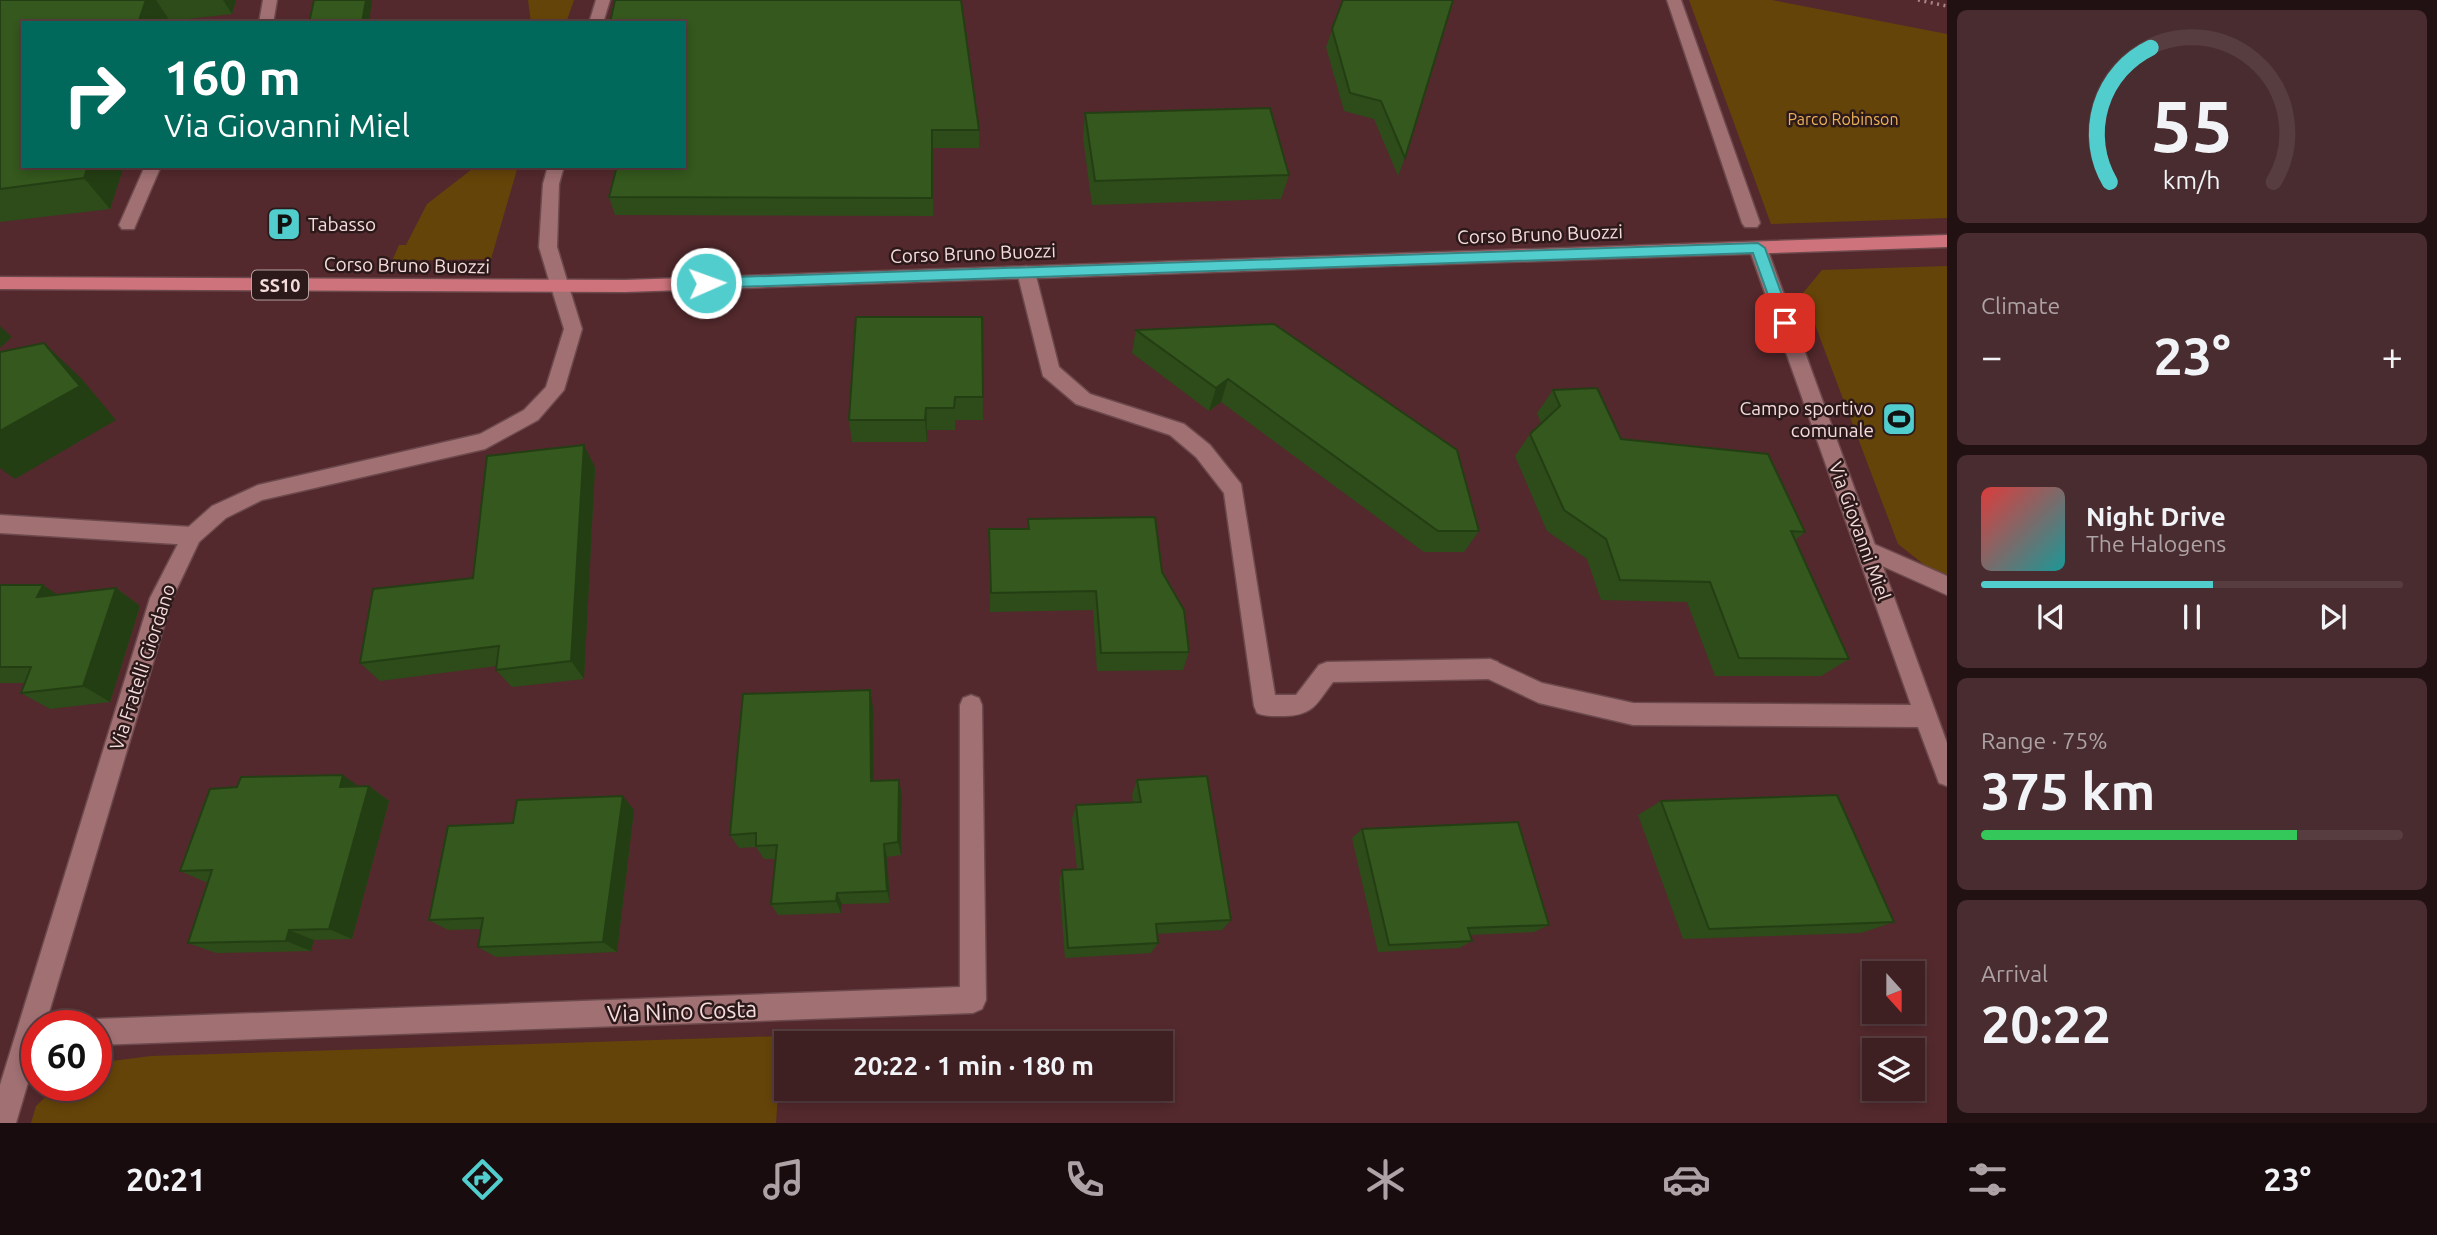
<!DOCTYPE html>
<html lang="en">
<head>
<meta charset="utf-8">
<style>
	:root { --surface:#3e1f22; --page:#492c2f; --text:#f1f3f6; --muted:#ada2a5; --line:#573d40; --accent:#52cdcd }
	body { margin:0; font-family:Ubuntu,sans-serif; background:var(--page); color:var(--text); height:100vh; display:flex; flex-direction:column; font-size:26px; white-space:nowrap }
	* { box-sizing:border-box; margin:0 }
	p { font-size:23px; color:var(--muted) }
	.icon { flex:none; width:38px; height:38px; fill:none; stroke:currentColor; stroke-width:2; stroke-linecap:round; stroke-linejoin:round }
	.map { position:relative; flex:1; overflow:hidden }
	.drawer { display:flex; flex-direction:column; gap:10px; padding:10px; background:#221113; width:490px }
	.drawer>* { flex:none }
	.hud { position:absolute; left:21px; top:21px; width:665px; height:147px; border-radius:0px; box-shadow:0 4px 10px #0003,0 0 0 2px var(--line); background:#00695c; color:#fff; overflow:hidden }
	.needle { width:46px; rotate:159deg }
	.buttons { position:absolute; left:1862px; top:961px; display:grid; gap:14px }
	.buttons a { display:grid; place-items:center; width:63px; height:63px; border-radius:0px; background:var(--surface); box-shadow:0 4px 10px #0003,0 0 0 2px var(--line); font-size:35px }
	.speed { position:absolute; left:21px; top:1010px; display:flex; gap:14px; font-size:35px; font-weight:700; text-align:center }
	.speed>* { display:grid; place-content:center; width:91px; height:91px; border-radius:50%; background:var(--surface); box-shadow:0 4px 10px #0003,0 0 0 2px var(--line); line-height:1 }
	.speed .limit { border:10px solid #d22; background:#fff; color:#111 }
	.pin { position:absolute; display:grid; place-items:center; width:60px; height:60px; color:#fff; margin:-30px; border-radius:14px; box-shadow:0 4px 10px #0006 }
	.me { position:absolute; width:77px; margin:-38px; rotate:88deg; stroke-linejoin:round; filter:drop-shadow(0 0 5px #0008) }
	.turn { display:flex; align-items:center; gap:24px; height:147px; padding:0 28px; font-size:32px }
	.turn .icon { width:91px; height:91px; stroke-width:2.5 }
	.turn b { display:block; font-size:49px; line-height:60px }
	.big { font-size:52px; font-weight:600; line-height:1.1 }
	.drawer .tile { flex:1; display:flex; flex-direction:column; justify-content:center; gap:10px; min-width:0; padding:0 24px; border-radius:10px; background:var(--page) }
	.drawer .dial { align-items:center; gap:0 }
	.dial svg { height:182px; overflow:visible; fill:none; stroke:var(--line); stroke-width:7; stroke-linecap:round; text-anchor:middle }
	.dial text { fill:var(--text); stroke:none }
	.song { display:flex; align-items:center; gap:21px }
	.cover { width:84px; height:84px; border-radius:10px; background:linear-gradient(135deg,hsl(0 70% 55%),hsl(180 70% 35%)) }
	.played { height:7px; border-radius:4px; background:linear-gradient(90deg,var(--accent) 55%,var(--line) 55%) }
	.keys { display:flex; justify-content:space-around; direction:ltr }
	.heat { display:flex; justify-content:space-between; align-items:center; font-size:38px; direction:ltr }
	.charge { height:10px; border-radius:5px; background:linear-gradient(90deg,#34c759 75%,var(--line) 0) }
	.trip { position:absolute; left:774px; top:1031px; width:399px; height:70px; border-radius:0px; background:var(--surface); box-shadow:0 4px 10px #0003,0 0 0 2px var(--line); font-weight:600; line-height:70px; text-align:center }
	.dock { display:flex; height:112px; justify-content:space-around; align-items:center; background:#190c0e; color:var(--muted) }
	.dock .icon { width:49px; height:49px }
	.dock .selected { color:var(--accent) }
	.dock b { font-size:32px; color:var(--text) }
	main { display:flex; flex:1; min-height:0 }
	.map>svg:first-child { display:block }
</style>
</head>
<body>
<main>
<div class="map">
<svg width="1947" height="1123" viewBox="0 0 1947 1123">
	<rect width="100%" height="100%" fill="#53292d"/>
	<path fill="#654409" d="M528,0H574L566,23H531Z
		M1689,0H1772L1947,34V218L1771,224Z
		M476,166H518L491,259L392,261L399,245H406L427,204Z
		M1947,266V579L1936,574L1898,544L1803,293L1822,270Z
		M782,1036L776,1123H31L36,1106L58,1085H96V1063L151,1056Z"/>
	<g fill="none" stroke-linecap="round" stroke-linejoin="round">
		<g stroke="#6c494c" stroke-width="3">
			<path id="lane" d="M263,0H277L273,23H259Z
				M1667,0H1681L1760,223L1757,227H1745L1742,223Z
				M145,166H161L134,229H122L119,225Z
				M1026,266L1032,268L1035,272L1059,367L1090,394L1184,424L1210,445L1241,484L1275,695H1296L1319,665L1327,662L1490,659L1498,662L1501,669L1498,676L1490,679L1333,682C1316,704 1314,715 1285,716C1275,716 1266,717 1257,713L1254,706L1224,493L1196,457L1170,435L1076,404L1043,376L1017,272L1020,268Z
				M0,515L192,527L199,530L202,536L199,542L192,545L0,533Z
				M1867,541L1947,576V595L1860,556L1857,550L1860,544Z"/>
		</g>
		<g stroke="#6c494c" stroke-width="3">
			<path id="street" d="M1758,242L1767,248L1947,743V786L1939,783L1918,727L1633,725L1539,703L1482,676L1479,669L1482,662L1490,659L1542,683L1633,703L1911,705L1749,248Z
				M560,281L566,282L569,287L582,329L564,390L538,420L485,449L262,500L226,518L199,542L172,599L45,1026H37V1052L16,1123H0V1085L150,598L185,530L212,506L258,485L480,434L524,410L546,387L564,329L551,287L554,282Z
				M971,695L979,698L982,705L986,1000L982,1009L973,1013L96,1045V1026H85L96,1019L960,987V705L963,698Z"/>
		</g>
		<g stroke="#6c494c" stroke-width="3">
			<path id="secondary" d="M596,0H610L603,23H589Z
				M548,166H564L559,184L557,247L569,287L566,292H554L551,287L539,247L543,184Z"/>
		</g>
		<g stroke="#6c494c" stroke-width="3">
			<path id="primary" d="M1947,235V247L625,292L0,289V277L625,280Z"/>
		</g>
		<path stroke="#a88688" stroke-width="3.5" stroke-dasharray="2 4.5" stroke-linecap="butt" d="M1918,0L1947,6"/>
		<use href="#lane" fill="#a07073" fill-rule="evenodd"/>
		<use href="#street" fill="#a07073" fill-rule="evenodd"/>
		<use href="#secondary" fill="#a07073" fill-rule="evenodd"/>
		<use href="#primary" fill="#ce737b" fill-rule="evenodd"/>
	</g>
	<path fill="#2d4c19" d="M0,0H236L232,14L170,21L110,209L0,222Z
		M1343,0L1405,158L1398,176L1374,119L1344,111L1326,47Z
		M684,23L979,130V148H933V216L615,215L609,197Z
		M1085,113L1289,175L1281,199L1092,205L1083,138Z
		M982,317L983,420H955V430H927V442H852L849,420Z
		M1274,324L1479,531L1464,552H1424L1221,402L1209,411L1132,353L1136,330Z
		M1553,390L1621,439L1805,532L1795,540L1849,659L1821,676H1715L1687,602L1601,600L1587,559L1547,531L1515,456L1530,434L1541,423L1537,413Z
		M595,467L584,679L512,687L496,670L497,666L380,681L360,663L473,578Z
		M1028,519L1162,572L1189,652L1183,670L1097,671L1093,610L990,612L989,529H1028Z
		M0,585L57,595L116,588L140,606L110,702L50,709L21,693L25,683H0Z
		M873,707L874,781L902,795L901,855L887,857L890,903L842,904L841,913L778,915L771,904L776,859H764L756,847L739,848L730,835Z
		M1137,780L1231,920L1222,930L1157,934L1158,943L1151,953L1065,958L1059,882L1062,870L1077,869L1072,819L1076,805L1133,802L1132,795Z
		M359,786H369L389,801L352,939L314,940L311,951L216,953L188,943L208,883L180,871Z
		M1661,801L1894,922L1861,933L1683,939L1638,815Z
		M634,810L617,952L496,957L478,947L481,929L448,930L429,920L513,823Z
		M1362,829L1549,925L1534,932L1470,935L1472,941L1459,948L1378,952L1352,838Z"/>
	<path fill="#243e14" d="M146,0H156L170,21V23H138Z
		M223,0H236L232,14Z
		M366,0H372L369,23H362Z
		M88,166H124L110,209L84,178Z
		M0,326L12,337L0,348Z
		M44,343L81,378L116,420L15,479L0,468V431Z
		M1228,379L1221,402L1209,411L1216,388Z
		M926,408L927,430V442L925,420Z
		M584,445L595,467L584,679L571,661Z
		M43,585L70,603L37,597Z
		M116,588L140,606L110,702L83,686Z
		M870,690L873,707L874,796L871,781Z
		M343,775L364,790L340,787Z
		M899,780L902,795L901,855L898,842Z
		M369,786L389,801L352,939L329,929Z
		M623,796L634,810L617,952L603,942Z
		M884,844L887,857L890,903L887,891Z
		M837,893L842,904L841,913L836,901Z
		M289,930L314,940L311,951L286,941Z"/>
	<path fill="#34581d" stroke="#243e14" stroke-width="2" d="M0,0H146L138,23H23V166H88L84,178L0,189Z
		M314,0H366L362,23H309Z
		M615,0H961L979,130H932V198L609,197L617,166H684V23H610Z
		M1343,0H1453L1405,158L1381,101L1350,93L1332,29Z
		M1270,108L1289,175L1095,181L1085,113Z
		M856,317H982L983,397H955L954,408H926L925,420H849Z
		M1274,324L1457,450L1479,531H1438L1228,379L1216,388L1136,330Z
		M44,343L80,386L0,431V352Z
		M1597,388L1621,439L1768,454L1805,532L1791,531L1849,659L1739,658L1710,582L1620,580L1606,539L1564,510L1530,434L1560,406L1553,390Z
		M584,445L571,661L496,670L499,646L360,663L373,589L473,578L487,456Z
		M1155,517L1162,572L1184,610L1189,652L1101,653L1096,591L991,593L989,529H1029L1028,519Z
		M0,585H43L37,597L116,588L83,686L21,693L31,667H0Z
		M870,690L871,781L899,780L898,842L884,844L887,891L837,893L836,901L771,904L777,845L756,846V833L730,835L743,694Z
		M343,775L340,787L369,786L329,929L289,930L286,941L188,943L212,870L180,871L210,789L237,787L241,777Z
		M1207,776L1231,920L1156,924L1158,943L1068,948L1062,870L1083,869L1076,805L1141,802L1137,780Z
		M1837,795L1894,922L1709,929L1661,801Z
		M623,796L603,942L478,947L483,918L429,920L448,826L513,823L517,800Z
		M1518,822L1549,925L1468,928L1472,941L1389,945L1362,829Z"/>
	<path fill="#52cdcd" stroke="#358585" stroke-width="2" d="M1758,243L1765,248L1792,323L1790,327H1780L1778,323L1753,253L706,288L699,283L706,278Z"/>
	<defs>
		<g id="parking-square" transform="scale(1.75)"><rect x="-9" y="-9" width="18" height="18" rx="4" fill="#52cdcd" stroke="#2c191a"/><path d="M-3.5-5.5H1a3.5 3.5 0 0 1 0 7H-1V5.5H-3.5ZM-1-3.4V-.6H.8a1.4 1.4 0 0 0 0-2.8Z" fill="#111"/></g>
		<g id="stadium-square" transform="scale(1.75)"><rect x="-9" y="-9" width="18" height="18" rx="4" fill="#52cdcd" stroke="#2c191a"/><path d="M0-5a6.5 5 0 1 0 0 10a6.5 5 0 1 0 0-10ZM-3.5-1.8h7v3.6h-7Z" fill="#111"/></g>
	</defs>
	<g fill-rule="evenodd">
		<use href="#parking-square" x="284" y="224"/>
		<use href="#stadium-square" x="1899" y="419"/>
	</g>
	<g text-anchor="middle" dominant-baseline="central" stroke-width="5" stroke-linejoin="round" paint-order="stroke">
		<g font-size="16" fill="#eeb359" stroke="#2c191a">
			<text x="1843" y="119">Parco Robinson</text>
		</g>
		<rect fill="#2c191a" stroke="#b9a1a1" stroke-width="2" x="252" y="270.5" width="56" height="29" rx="5"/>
		<g font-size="18" font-weight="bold" fill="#f6dbdb">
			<text x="280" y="285">SS10</text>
		</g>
		<g font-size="19" fill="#f6dbdb" stroke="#2c191a" text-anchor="start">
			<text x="308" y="224">Tabasso</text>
			<text x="1874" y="408" text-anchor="end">Campo sportivo<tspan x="1874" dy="22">comunale</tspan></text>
		</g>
		<g font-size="19" fill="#f6dbdb" stroke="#2c191a">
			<text transform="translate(1540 234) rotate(-2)">Corso Bruno Buozzi</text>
			<text transform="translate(973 253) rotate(-2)">Corso Bruno Buozzi</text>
			<text transform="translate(407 265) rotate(1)">Corso Bruno Buozzi</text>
			<text transform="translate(1860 531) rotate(70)">Via Giovanni Miel</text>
			<text transform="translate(142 667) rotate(-72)">Via Fratelli Giordano</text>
		</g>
		<g font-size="23" fill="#f6dbdb" stroke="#2c191a">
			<text transform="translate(682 1011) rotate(-2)">Via Nino Costa</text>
		</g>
	</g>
</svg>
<div class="buttons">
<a><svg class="needle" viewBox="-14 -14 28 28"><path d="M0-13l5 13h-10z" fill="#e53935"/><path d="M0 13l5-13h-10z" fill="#ada2a5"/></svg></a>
<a><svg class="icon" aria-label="layers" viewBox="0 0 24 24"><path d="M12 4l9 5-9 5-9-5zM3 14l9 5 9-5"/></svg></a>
</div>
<div class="speed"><div class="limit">60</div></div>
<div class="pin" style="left:1785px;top:323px;background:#d93025"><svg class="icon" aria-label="arrive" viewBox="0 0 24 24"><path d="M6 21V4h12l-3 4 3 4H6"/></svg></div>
<svg class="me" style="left:706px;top:283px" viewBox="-20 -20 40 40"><circle r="17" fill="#52cdcd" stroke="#fff" stroke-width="3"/><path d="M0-11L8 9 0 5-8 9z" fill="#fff"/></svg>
<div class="trip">20:22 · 1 min · 180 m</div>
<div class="hud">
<div class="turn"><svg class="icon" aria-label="right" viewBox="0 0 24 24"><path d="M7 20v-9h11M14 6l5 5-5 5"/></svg><div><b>160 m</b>Via Giovanni Miel</div></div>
</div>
</div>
<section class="drawer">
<div class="tile dial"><svg viewBox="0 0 100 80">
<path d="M14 69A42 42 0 1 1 86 69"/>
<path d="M14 69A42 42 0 0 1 32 10" stroke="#52cdcd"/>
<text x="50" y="56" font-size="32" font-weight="700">55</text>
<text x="50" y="72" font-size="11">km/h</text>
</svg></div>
<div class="tile"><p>Climate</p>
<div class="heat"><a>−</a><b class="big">23°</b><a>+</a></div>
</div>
<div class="tile">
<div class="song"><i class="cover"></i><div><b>Night Drive</b><p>The Halogens</p></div></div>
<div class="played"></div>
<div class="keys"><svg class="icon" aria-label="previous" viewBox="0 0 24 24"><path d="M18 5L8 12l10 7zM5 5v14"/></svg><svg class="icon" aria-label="pause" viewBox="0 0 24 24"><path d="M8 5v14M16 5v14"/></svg><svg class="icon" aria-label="next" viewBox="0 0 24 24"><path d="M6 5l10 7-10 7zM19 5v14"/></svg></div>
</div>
<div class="tile"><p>Range · 75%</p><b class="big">375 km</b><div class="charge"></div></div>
<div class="tile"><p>Arrival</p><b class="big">20:22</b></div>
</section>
</main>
<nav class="dock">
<b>20:21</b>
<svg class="icon selected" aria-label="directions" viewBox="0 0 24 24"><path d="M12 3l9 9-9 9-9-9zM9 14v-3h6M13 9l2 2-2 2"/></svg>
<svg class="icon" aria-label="music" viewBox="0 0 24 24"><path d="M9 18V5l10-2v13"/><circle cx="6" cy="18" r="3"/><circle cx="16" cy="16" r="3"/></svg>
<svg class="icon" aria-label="phone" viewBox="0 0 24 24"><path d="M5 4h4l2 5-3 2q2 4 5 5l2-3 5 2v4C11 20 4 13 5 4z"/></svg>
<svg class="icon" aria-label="climate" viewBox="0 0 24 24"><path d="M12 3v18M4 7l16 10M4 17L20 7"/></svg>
<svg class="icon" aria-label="car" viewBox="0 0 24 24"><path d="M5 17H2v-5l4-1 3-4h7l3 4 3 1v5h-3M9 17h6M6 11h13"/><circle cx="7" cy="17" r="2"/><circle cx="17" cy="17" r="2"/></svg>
<svg class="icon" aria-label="filters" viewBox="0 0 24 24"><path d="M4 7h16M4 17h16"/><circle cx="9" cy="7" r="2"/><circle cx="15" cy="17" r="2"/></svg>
<b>23°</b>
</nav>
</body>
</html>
